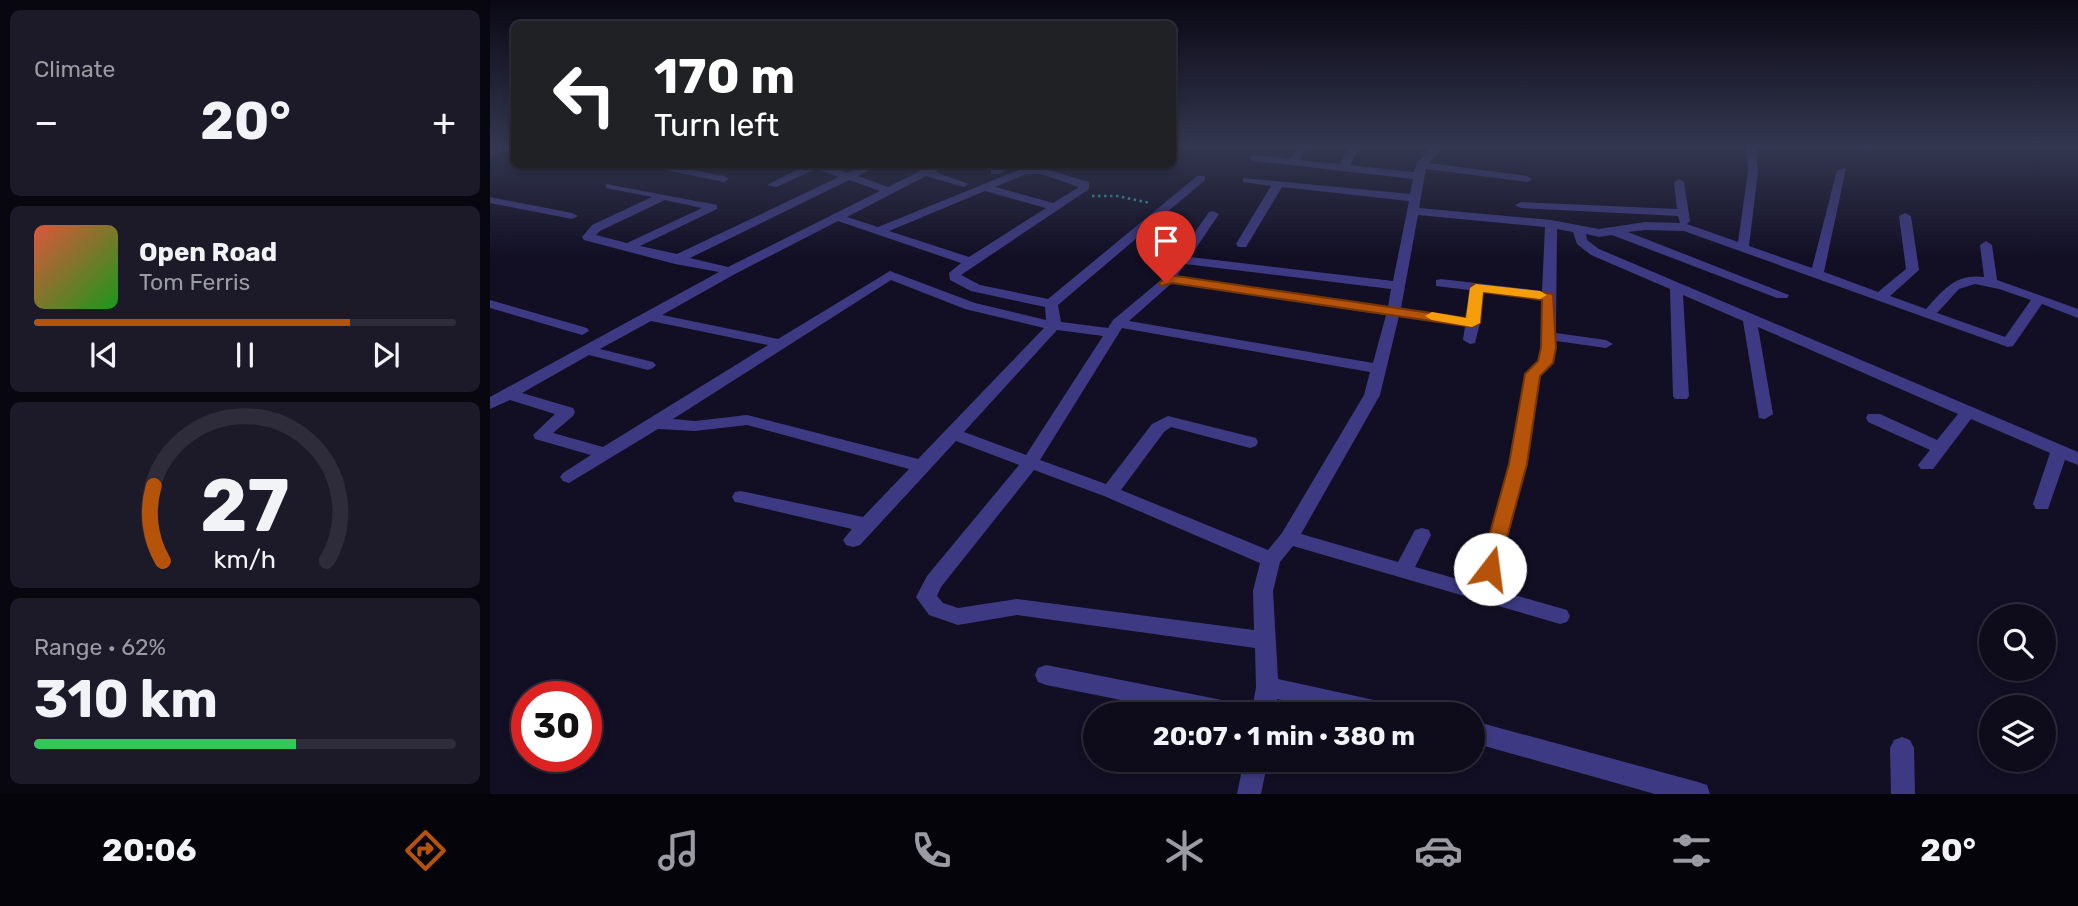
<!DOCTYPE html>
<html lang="en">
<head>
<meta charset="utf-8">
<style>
	:root { --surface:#0e0b1b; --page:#1c1928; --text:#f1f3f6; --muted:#9b9ba3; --line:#2e2b3a; --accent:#b45309 }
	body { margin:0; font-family:Rubik,sans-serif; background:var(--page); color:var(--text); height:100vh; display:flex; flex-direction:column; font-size:26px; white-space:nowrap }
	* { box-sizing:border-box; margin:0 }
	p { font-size:23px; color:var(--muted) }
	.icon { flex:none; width:38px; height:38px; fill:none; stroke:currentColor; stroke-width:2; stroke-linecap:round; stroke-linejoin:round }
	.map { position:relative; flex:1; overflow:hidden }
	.details { display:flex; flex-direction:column; gap:10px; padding:10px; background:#08060f; width:490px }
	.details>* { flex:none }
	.hud { position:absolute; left:21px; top:21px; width:665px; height:147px; border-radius:10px; box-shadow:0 4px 10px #0003,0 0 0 2px var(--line); background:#202124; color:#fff; overflow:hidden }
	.buttons { position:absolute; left:1489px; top:604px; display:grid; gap:14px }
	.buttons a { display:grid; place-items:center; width:77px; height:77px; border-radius:50%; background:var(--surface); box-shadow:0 4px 10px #0003,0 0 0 2px var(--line); font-size:35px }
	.speed { position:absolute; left:21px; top:681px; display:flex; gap:14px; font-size:35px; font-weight:700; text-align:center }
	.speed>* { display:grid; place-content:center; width:91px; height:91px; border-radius:50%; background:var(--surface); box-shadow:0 4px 10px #0003,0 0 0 2px var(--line); line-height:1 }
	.speed .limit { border:10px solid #d22; background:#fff; color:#111 }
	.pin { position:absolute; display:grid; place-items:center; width:60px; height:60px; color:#fff; margin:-72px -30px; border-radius:50% 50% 50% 0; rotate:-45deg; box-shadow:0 0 7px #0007 }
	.pin .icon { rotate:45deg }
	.me { position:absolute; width:77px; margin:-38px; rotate:15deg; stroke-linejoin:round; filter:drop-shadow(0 0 5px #0008) }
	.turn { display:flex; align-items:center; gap:24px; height:147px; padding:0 28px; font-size:32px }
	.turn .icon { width:91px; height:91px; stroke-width:2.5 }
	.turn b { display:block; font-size:49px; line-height:60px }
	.big { font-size:52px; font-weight:700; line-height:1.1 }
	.details .widget { flex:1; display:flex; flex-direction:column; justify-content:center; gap:10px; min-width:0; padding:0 24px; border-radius:10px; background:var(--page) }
	.details .dial { align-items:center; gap:0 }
	.dial svg { height:182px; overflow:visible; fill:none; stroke:var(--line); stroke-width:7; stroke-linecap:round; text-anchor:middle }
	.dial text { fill:var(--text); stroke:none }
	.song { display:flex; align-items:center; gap:21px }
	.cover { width:84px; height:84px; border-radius:10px; background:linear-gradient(135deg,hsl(10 70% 55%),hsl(120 70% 35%)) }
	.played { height:7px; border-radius:4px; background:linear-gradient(90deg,var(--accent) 75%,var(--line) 75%) }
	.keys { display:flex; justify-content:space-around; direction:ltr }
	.heat { display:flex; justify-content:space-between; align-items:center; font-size:38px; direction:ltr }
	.charge { height:10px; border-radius:5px; background:linear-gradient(90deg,#34c759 62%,var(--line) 0) }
	.trip { position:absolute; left:593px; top:702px; width:402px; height:70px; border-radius:35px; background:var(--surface); box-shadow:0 4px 10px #0003,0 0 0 2px var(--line); font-weight:700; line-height:70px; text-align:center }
	.tab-bar { display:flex; height:112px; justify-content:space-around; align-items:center; background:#06040b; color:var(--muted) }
	.tab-bar .icon { width:49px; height:49px }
	.tab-bar .selected { color:var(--accent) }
	.tab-bar b { font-size:32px; color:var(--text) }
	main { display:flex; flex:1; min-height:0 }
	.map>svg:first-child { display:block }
</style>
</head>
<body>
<main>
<section class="details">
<div class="widget"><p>Climate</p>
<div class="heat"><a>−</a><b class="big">20°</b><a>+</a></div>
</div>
<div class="widget">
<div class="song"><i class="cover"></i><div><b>Open Road</b><p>Tom Ferris</p></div></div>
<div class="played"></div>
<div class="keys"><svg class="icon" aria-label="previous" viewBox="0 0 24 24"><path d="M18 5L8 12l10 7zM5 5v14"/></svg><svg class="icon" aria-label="pause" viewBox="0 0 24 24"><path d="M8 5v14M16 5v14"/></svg><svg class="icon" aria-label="next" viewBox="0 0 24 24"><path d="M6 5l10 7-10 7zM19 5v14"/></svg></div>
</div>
<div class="widget dial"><svg viewBox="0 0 100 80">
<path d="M14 69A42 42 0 1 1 86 69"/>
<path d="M14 69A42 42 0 0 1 10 36" stroke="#b45309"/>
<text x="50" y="56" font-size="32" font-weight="700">27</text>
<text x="50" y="72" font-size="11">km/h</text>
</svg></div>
<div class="widget"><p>Range · 62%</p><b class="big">310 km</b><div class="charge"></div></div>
</section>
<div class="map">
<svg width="1588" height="794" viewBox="0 0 1588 794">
	<rect width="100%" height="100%" fill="#120f24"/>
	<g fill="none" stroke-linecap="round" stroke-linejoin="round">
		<path stroke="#30b5ad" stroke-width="2.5" stroke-dasharray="2.5 3.5" stroke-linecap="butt" d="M602,196H627L660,203"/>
		<path fill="#3d3a83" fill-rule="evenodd" d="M12,146H24V148L0,157V151Z
			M809,146L818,147L810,160L850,164L860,146H870L860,165L924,172L927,163L943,146H954L939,163L1037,176L1042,179L1037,182L936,169L929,208L1061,220L1109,229L1155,222L1190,223L1188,216L1031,208L1025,205L1031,202L1187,209L1184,182L1189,179L1194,182L1200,221L1197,224L1248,242L1258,171L1256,146H1266L1268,171L1259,246L1322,268L1347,170L1356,168L1334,272L1388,292L1416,269L1409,216L1415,213L1421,216L1429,270L1400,296L1436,309C1453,290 1466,273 1494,277L1490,245L1496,241L1502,245L1507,280L1588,309V318L1552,304L1523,346L1518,347L1194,231L1155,230L1138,232L1299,295L1297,298H1287L1122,235L1109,237L1096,234L1097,240L1109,249L1588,452V465L1575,460L1558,509H1546L1543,504L1560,453L1481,419L1443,469H1431L1428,465L1440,450L1378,422L1376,418L1378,414H1390L1447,440L1468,414L1268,327L1283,414L1275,419L1269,418L1253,321L1193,295L1199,396L1197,399H1185L1183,396L1180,289L1101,255L1087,244L1083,232L1067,229L1066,333L1116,340L1123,344L1116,348L1066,341L1062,363L1050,375L1037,464L1004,589L1077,610L1080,616L1077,622L1070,624L803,546L790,562L783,591L788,679L902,704L910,707L914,714H855L787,699L785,714H701L556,685L548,682L545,675L548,668L556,665L752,704L760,707L762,711L766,687L765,648L527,615L468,625L439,615L426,597L437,576L529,465L466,441L370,545L363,547L356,545L353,540L362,529L251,503L245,502L242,497L245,492L251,491L373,517L419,469L257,425L205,431L168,429L79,483L73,481L70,477L73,473L101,455L45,439L43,435L65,414L20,400L0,409V397L229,272L185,264L94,240L92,237L102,225L162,197L116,188V184L227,205V209L150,246L187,254L349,177L326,169L286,187L277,185L318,164H334L358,173L376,164H390L368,176L398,187L444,164H458L445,172L479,184L474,187L436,176L357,217L388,227L531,169L552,168L599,182V189L471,275L490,285L558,299L707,176H715V180L568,305L571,322L618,328L623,320L671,280L719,212L723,211L729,214L700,257L903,281L919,201L792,187L756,247H748L746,244L781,186L753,182V178L920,194L923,179L764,161L759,158L764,155L800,159ZM536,174H551L589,187L563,203L505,187ZM359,180L390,191L238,267L200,258ZM495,191L556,208L479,257L399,231ZM175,200L212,208L137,243L106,235L110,231ZM928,215L1055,227L1052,291L951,279L946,280V286L979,290L976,318L911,308ZM348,221L471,263L459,273L460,280L481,291L555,307L556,320L485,303L400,271L288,339L172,315L245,274ZM695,264L901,289L898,307L687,276ZM401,280L475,309L554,328L428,459L257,415L205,421L183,419ZM682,283L896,315L883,363L639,321ZM1485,284L1509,289L1541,300L1515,337L1447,313L1469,289ZM992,292L1052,299V348L1048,361L1035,374L1019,464L985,584L925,567L941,535L939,530L932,528L925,530L908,562L811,534L890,395L909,316L975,326L973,340L980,344L985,343L990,323ZM161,321L278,345L113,447L63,433L83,416L85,412L83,408L32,393L99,355L158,370L163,368L166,365L163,362L110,349ZM632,328L880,372L874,395L792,533L778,550L631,490L674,432L681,427L760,448L766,446L768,442L766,438L678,416L662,424L616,484L550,460ZM567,330L613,336L536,455L474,432ZM544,470L614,496L770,563L763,591L764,630L527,599L468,608L453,603L447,596L451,587Z
			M1357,146H1384L1385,148L1380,151Z
			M146,164H171L234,176L239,179L234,182Z
			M511,164H524L509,174H501V170Z
			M0,197L82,213L88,216L82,219L0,203Z
			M0,300L97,328L99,331L92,335L0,308Z
			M984,721L1208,782L1217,785L1220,794H1165L984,743Z
			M1412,737L1420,740L1424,748L1425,794H1401L1400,748L1404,740Z
			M754,760H778L771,794H747Z"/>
	</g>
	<linearGradient id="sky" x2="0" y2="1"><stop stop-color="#0a0814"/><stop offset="0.57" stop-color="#333750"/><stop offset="1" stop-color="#333750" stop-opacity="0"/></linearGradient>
	<rect width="1588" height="257" fill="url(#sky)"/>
	<path fill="#b45309" stroke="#753606" stroke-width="2" d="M679,275L976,318L982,285L1063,294L1066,348L1063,363L1050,376L1037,464L1007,574H993L990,569L1019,464L1035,374L1048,361L1051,348L1052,300L993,292L990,323L982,327L682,283L671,286L669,283Z"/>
	<path fill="#f59e0b" d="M986,284L1050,291L1057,295L1050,299L993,292L990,323L982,327L942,320L935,316L942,312L976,318L980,288Z"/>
</svg>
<div class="buttons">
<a><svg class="icon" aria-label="search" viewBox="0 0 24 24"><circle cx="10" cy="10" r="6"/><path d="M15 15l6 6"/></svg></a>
<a><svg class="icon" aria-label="layers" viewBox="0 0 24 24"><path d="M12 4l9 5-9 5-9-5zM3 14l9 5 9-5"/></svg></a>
</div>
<div class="speed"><div class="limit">30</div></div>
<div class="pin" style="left:676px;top:283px;background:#d93025"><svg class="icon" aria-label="arrive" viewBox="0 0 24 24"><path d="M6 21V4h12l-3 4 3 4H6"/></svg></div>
<svg class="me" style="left:1000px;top:569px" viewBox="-20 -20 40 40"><circle r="19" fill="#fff"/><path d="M0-13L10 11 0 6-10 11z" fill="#b45309"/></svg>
<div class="trip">20:07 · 1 min · 380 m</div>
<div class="hud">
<div class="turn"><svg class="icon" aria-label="left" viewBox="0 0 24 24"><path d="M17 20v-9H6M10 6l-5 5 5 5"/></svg><div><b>170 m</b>Turn left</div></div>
</div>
</div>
</main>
<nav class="tab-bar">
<b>20:06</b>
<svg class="icon selected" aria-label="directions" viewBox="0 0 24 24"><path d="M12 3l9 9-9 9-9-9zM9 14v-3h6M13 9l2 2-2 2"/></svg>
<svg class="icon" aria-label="music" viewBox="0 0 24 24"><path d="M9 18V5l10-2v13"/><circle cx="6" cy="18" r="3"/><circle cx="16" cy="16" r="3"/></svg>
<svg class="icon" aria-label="phone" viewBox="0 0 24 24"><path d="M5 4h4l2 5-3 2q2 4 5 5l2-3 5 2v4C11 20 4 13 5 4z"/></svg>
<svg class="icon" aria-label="climate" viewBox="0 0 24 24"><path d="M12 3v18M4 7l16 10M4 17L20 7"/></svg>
<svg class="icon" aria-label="car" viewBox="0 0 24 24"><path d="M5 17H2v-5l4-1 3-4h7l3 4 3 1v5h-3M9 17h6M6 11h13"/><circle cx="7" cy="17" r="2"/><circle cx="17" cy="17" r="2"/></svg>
<svg class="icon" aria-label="filters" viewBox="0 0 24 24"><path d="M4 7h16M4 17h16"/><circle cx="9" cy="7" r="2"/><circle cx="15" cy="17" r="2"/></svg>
<b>20°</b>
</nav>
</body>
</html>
